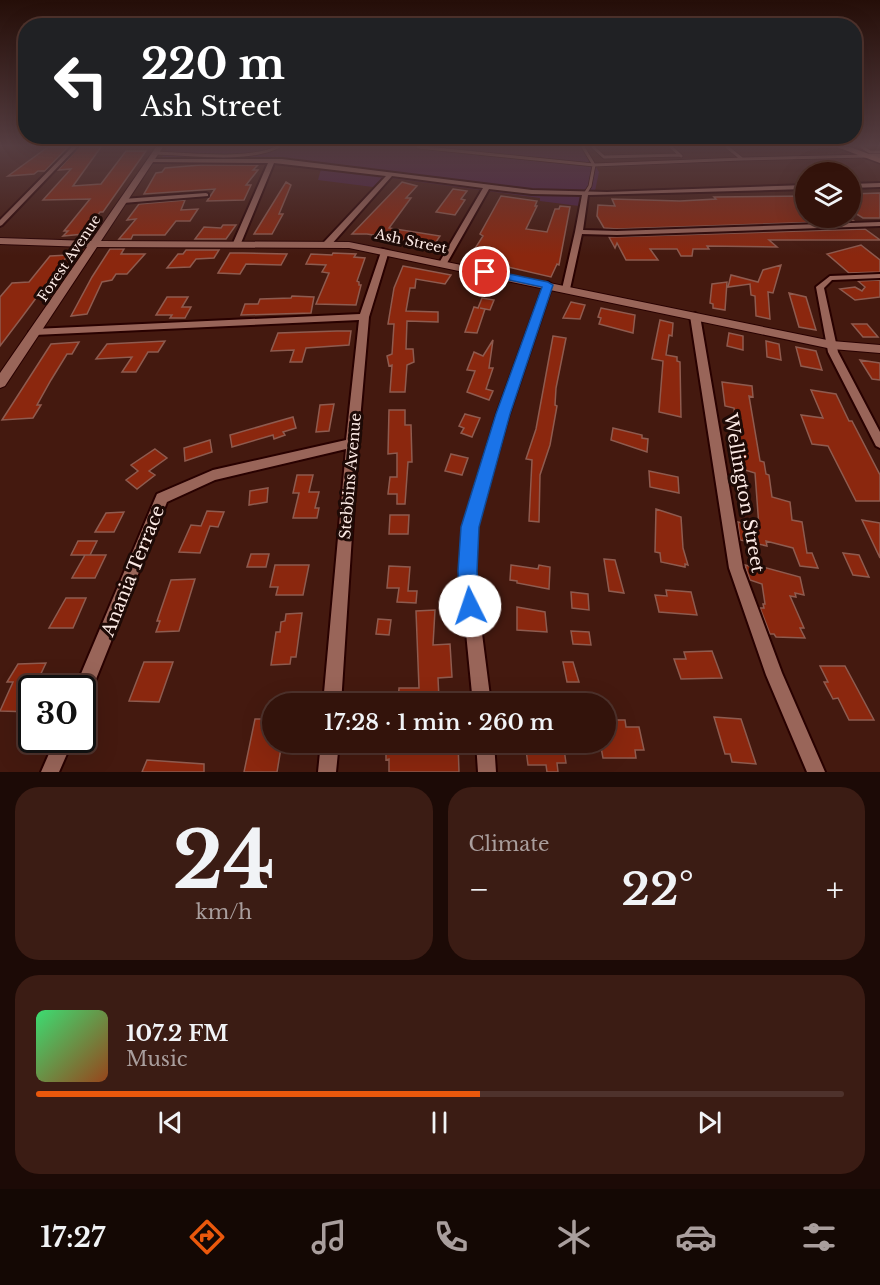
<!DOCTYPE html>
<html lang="en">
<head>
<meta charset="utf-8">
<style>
	:root { --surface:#33130b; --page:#3b1c14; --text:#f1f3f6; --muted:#a99e9d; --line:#4e322c; --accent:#ea580c }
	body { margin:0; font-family:"Libre Baskerville",serif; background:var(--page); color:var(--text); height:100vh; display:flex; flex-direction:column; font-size:22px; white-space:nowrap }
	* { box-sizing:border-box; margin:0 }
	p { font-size:20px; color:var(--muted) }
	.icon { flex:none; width:33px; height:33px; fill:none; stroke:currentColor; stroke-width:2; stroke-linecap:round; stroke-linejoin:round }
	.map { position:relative; height:772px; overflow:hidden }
	.details { display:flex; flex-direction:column; gap:15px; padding:15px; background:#1c0a06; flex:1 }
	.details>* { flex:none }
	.guide { position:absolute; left:18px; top:18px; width:844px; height:126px; border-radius:24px; box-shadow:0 6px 24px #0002,0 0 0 2px var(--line); background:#202124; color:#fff; overflow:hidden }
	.tools { position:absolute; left:795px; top:162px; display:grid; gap:12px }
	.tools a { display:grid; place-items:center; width:66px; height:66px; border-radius:50%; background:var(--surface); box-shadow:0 6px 24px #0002,0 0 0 2px var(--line); font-size:30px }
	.speed { position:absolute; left:18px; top:675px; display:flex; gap:12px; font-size:30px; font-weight:700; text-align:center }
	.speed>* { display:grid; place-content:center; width:78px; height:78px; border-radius:50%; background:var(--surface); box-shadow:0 6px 24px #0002,0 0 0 2px var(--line); line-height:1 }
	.speed .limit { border:3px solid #111; border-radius:9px; background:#fff; color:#111 }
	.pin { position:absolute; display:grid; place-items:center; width:51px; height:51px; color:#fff; margin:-26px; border:3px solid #fff; border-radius:50%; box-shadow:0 2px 6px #0007 }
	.me { position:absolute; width:66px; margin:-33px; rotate:356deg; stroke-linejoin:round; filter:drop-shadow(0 0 4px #0008) }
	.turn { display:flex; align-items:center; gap:21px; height:126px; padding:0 24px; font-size:27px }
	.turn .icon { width:78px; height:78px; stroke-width:2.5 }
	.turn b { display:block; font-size:42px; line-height:51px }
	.big { font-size:45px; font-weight:600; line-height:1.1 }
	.details .widget { flex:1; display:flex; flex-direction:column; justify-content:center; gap:9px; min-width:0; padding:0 21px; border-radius:24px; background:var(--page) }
	.details .dial { align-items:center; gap:0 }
	.dial b { font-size:78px; line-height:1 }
	.song { display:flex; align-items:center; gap:18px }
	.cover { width:72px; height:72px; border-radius:9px; background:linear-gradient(135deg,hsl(140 70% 55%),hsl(20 70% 35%)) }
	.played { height:6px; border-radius:3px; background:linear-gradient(90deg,var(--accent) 55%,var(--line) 55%) }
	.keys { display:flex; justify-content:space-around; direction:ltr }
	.heat { display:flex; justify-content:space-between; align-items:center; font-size:33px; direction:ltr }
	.details .tiles { flex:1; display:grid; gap:15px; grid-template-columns:1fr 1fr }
	.widget:last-child { grid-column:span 2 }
	.trip { position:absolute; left:262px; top:693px; width:354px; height:60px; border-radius:30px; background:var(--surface); box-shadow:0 6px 24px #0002,0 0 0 2px var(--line); font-weight:600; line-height:60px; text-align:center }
	.tabs { display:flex; height:96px; justify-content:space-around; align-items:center; background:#140804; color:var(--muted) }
	.tabs .icon { width:42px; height:42px }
	.tabs .active { color:var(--accent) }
	.tabs b { font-size:27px; color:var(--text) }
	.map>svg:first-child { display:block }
</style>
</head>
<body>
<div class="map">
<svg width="880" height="772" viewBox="0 0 880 772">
	<rect width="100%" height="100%" fill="#44190f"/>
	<path fill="#4b1e44" d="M168,147H584L599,172L595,191L582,192L579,206L540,201V198L383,177L373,187L318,180L321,169L266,162L228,163L229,159L158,163Z"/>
	<path fill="#8b270e" stroke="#8e5b4f" stroke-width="1.5" d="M48,147H68L45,171H38L34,174L8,176Z
		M79,147H101L73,186L101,184L126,151H146L103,212H100L84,234L63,236L68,231H64L90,199L43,200L71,169L58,170Z
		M201,165H258L253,170H258L246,185H251L244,200L207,201L215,189L144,194L156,173L162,172L165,168Z
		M286,182L291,185L279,214H283L272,234H254Z
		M402,182L417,186L406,198H411L389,228L440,236L434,245L367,234H352Z
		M453,189L467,191L461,199L465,200L455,215L436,212Z
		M880,193V218H863L850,210V194Z
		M501,196L537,201L535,206H537L526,229L547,232L555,209H559L560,206L570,207L559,265L557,264L551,277L469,258L483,236L480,234Z
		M806,196V218H850L854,221L617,229L604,228L597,216L598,205L615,206L612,199L680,201L716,199L714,197Z
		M185,200L181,210L198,209L190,221H176L165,235H133L131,239H119L136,219L127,220L139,204Z
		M223,225H236L226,239H195L204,227L221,228Z
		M865,229L880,240H769L777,247L707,246L709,249H693L692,256H681L677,249H650L658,260H626L617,243L615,248L609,237Z
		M861,245L880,260V272L849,273L827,254Z
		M110,249H124L121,254H145L127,274H116L112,280L102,282L87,314L71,316L92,277Z
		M186,250H219L214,258L196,259L190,267L167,268L178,254H183Z
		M230,253H243L287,254L281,265L246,264L240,274L218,273Z
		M333,253L356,254L354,257L365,258L357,281L359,282V285H361L356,305L316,304L329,273L322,272L326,265L306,264L311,254L332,255Z
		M68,255L22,317L0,346V297L12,283L29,282L50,256Z
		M781,265L773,293L768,292L770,319L756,316L755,296L751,295L750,284L728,287L731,275L758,282L763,270Z
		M403,266L451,275L445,284L416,279L415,288H410L406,311L438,312V322L407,321L406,349H413L414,362L407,365L405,392H390L392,365L389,366L387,356L392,354L394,324H388L394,288Z
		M880,280V297L855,300L840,289L855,287L862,291L865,287L858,281Z
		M727,282L725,310L713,308V304L710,303L712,284Z
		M789,293L806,297L816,330L799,327Z
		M292,296L314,297L311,313L241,315L245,304H258L260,299L291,298Z
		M167,297H188L182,307H191L185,318H170L172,315H156Z
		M482,298L494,300L490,310L480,308L485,309L477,333L465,332L474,307L478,308Z
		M571,302L585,305L580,319L563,318Z
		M601,308L635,315L633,333L599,324L601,318L598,317Z
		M660,320L673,323L672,336L669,335L666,355L677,357V361L680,362L681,417L659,412L663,361L652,359Z
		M852,324H867L878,337H863Z
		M337,331H351L349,345L306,348L302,362H290L294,350L271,351L278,333Z
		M729,333L743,336V350L727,346Z
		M553,336L566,338L556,388L555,405L557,406L550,445L540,475L539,522L529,521L532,460L526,459L536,429Z
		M493,340L489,368H493L486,389L493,391L489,400L467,392L475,371L467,370L474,352L483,356Z
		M165,341L158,352H148L136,372H122L132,357L96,359L107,344Z
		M766,341L779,344L781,360L767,357Z
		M79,342L72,354H67L51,380L37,405H41L33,418L2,420L51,344Z
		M796,347L816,351L822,370L801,366Z
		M860,360L880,363V380L872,379Z
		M722,382L752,386L753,397L749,396L760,461L764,462L766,474L769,475L772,497L790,502L792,520L802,522L807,553H812L818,568L800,566L793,548L766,541L767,546L740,540L738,522L759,527L755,473L732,466L731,452L739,454L734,408L725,406Z
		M811,390L836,394L849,421H852L880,475V501H856L828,446L812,444L801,415L823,418Z
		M334,404L329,431L316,432L320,405Z
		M389,410H405V425H411L412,462H408L405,504H397V494H388L390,477H397V453L388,454Z
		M465,414L480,418L472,437L461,433L464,428L459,426Z
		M293,417L296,428L283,432L285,435L274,439L273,435L232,447L230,435Z
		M613,428L642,435V438L648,439L647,452L611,440Z
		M210,440L212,452L185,461L184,448Z
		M155,449L167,458L149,471L155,475L137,489L126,480L138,471L131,465Z
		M451,454L468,458L462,475L445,471Z
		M649,471L678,477L679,493L650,487Z
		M297,475H313L309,492H319L315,508H319L317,518H293L299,493H293Z
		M268,488L267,502L249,505L250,491Z
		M656,509L681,517L683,548L688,565L685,564V567L661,562L660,553L655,552Z
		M207,511L224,512L218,527L210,526L200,553L179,552L191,525L201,526Z
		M124,512L114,532H95L106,513Z
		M390,515H409L408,534H389Z
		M862,520L880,523V558Z
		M78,541H97L90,555H71Z
		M843,553L859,555L869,577L853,575Z
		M251,554H269L266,567H247Z
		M85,555H106L95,578H72Z
		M604,559L615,560L624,593L609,591Z
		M275,565H309L303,595H276L278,587H270Z
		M511,565L538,569L539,565L550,567L549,589L517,583V581L510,580Z
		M745,565L760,569L759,566L800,577L804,595L795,593L796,597L790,596L804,628H800L805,638L776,637L774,634H770L760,608H764L763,604H765L762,584L750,580Z
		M389,566L410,567L408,591H417L416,603L397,602L399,588H387Z
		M195,579L179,631L156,632L160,621H157L171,580Z
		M666,590L691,592L697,615L659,612L655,595L667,596Z
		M571,592L588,594L589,610L572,608Z
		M66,598H86L73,628H49Z
		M517,607L545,612L547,632L517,630Z
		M435,610L433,645L450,644L452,677L438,678L439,699L416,700L415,704H398L399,688H419L416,611Z
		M302,613L296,657H291L290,664L271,665L276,632H280L281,622L285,621L286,614Z
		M378,619L391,620L389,635L376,634Z
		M571,631L589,632L591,645L573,644Z
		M712,651L722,678L681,679L674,659H686L684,652Z
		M144,662H173L159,702L129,701Z
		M563,662H573L579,682H567Z
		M46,663L37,682L40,688H32V712L0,711L13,682H7L18,664Z
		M820,666H845L874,720H849L838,698L833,699L824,682H828Z
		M714,717L741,719L756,764L732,762L730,754H725Z
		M255,719H273V742H282L277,772H244Z
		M606,720H625L626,727H639L644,750H635L636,758H603L600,742H606Z
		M386,742H458L459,772H389V759L386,760Z
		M525,742H563L566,763H557L558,772H547L546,765H528Z
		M147,760L204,764V772H142Z"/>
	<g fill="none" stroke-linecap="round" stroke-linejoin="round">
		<g stroke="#280100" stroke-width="4.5">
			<path id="service" d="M418,147L594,165L583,147
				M593,147L604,157L680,155
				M671,147L681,156
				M862,147L870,152H880
				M156,153C192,154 246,162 278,147
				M742,159L866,156
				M585,194L590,186L594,165L742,159L727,147"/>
		</g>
		<g stroke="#280100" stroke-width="4">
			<path id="minor" d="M72,147H77L2,225L0,226V220Z
				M866,154H880V158L864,157L863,156Z
				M149,159H282L532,190L607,192L806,185V189L588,195L583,230L617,231L880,222V226L617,235L582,234L570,289L566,292L562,289L575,232L582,195L532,194L489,189L447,263L443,265L439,263L483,188L392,176L330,246H324V242L386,176L274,163L241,243L237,245L233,243L268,163L151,162L148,160Z
				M880,183V187L850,188V184Z
				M206,193L208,194V196L123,203L120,201L123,199Z
				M382,249L389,251L369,317L358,443L341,704H323L346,449L215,480L167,502L88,699L82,701V688H75L157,494L213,470L346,440L359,320L34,335L29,332L34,329L360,314Z
				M880,274V278L832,280L824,288L838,352L880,432V448L876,446L828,352L816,287L830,276Z
				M548,282L552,285L509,414L477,527L474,571L491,704H473L460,571L463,527L497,414L544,285Z
				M695,313L700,316L743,568L782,673L825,772H807L766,675L729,568L690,316Z
				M55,740H73L59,772H41Z
				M321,742H339L336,772H318Z
				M476,742H494L496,772H478Z"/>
		</g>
		<g stroke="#280100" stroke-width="2">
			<path id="tertiary" d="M156,147H163L101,241L349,242L832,341L880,345V353L832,349L349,248L97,247L5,386L0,388V373L87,247L0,244V238L91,241Z"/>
		</g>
		<g stroke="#280100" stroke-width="3">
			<path id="secondary" d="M837,147H850L880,158V163Z"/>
		</g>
		<use href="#service" stroke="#996559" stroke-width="3"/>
		<use href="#minor" fill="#996559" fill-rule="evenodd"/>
		<use href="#tertiary" fill="#996559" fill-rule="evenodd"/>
		<use href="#secondary" fill="#ad7061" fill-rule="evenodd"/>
	</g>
	<linearGradient id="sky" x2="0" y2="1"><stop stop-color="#250e08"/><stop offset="0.57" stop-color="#563e42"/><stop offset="1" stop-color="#563e42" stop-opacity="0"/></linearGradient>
	<rect width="880" height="256" fill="url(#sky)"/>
	<path fill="#1a73e8" stroke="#114b97" stroke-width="1.5" d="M485,269L548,282L553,285L510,414L479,527L477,571L480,606L477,613L470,616L463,613L460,606L458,571L461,527L496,414L542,287L481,274L480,272Z"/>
	<g text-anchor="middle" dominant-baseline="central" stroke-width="6" stroke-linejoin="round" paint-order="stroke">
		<g font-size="14" fill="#fceae5" stroke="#1e0a06">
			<text transform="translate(411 241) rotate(12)">Ash Street</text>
			<text transform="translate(69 258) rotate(-56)">Forest Avenue</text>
		</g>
		<g font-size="15" fill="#fceae5" stroke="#1e0a06">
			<text transform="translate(350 476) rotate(-85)">Stebbins Avenue</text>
		</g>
		<g font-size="18" fill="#fceae5" stroke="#1e0a06">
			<text transform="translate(744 493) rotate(80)">Wellington Street</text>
			<text transform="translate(133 571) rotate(-68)">Anania Terrace</text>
		</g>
	</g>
</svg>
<div class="tools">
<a><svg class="icon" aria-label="layers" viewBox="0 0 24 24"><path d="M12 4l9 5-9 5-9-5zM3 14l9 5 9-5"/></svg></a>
</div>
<div class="speed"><div class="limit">30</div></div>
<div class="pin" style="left:485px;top:272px;background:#d93025"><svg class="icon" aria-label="arrive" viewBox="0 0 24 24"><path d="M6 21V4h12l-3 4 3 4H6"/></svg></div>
<svg class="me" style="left:470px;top:606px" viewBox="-20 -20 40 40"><circle r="19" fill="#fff"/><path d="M0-13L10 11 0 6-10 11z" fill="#1a73e8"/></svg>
<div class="trip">17:28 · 1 min · 260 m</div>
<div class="guide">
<div class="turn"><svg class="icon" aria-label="left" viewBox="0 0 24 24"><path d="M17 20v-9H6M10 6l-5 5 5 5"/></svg><div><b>220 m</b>Ash Street</div></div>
</div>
</div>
<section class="details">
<div class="tiles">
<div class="widget dial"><b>24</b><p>km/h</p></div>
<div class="widget"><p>Climate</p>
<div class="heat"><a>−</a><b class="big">22°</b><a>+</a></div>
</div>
<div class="widget">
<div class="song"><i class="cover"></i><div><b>107.2 FM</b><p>Music</p></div></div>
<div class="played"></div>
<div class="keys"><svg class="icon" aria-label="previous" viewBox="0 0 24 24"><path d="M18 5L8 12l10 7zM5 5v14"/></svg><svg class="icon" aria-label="pause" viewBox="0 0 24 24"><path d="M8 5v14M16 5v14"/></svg><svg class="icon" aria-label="next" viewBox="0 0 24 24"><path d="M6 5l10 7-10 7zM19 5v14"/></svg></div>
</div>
</div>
</section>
<nav class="tabs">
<b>17:27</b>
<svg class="icon active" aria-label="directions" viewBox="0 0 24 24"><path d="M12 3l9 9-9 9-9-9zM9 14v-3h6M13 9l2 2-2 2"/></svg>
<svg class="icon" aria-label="music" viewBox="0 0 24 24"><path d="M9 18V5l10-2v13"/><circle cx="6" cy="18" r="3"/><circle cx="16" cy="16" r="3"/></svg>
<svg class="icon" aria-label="phone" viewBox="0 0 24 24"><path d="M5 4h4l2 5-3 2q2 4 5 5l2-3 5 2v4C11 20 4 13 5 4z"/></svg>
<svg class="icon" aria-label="climate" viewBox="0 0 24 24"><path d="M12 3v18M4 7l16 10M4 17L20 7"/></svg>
<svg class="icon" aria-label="car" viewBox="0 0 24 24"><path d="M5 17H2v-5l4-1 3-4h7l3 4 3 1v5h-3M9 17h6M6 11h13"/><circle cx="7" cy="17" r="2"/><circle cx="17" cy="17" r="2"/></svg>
<svg class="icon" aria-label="filters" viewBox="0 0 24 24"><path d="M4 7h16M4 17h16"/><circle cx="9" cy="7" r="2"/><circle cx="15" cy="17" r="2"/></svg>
</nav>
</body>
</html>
